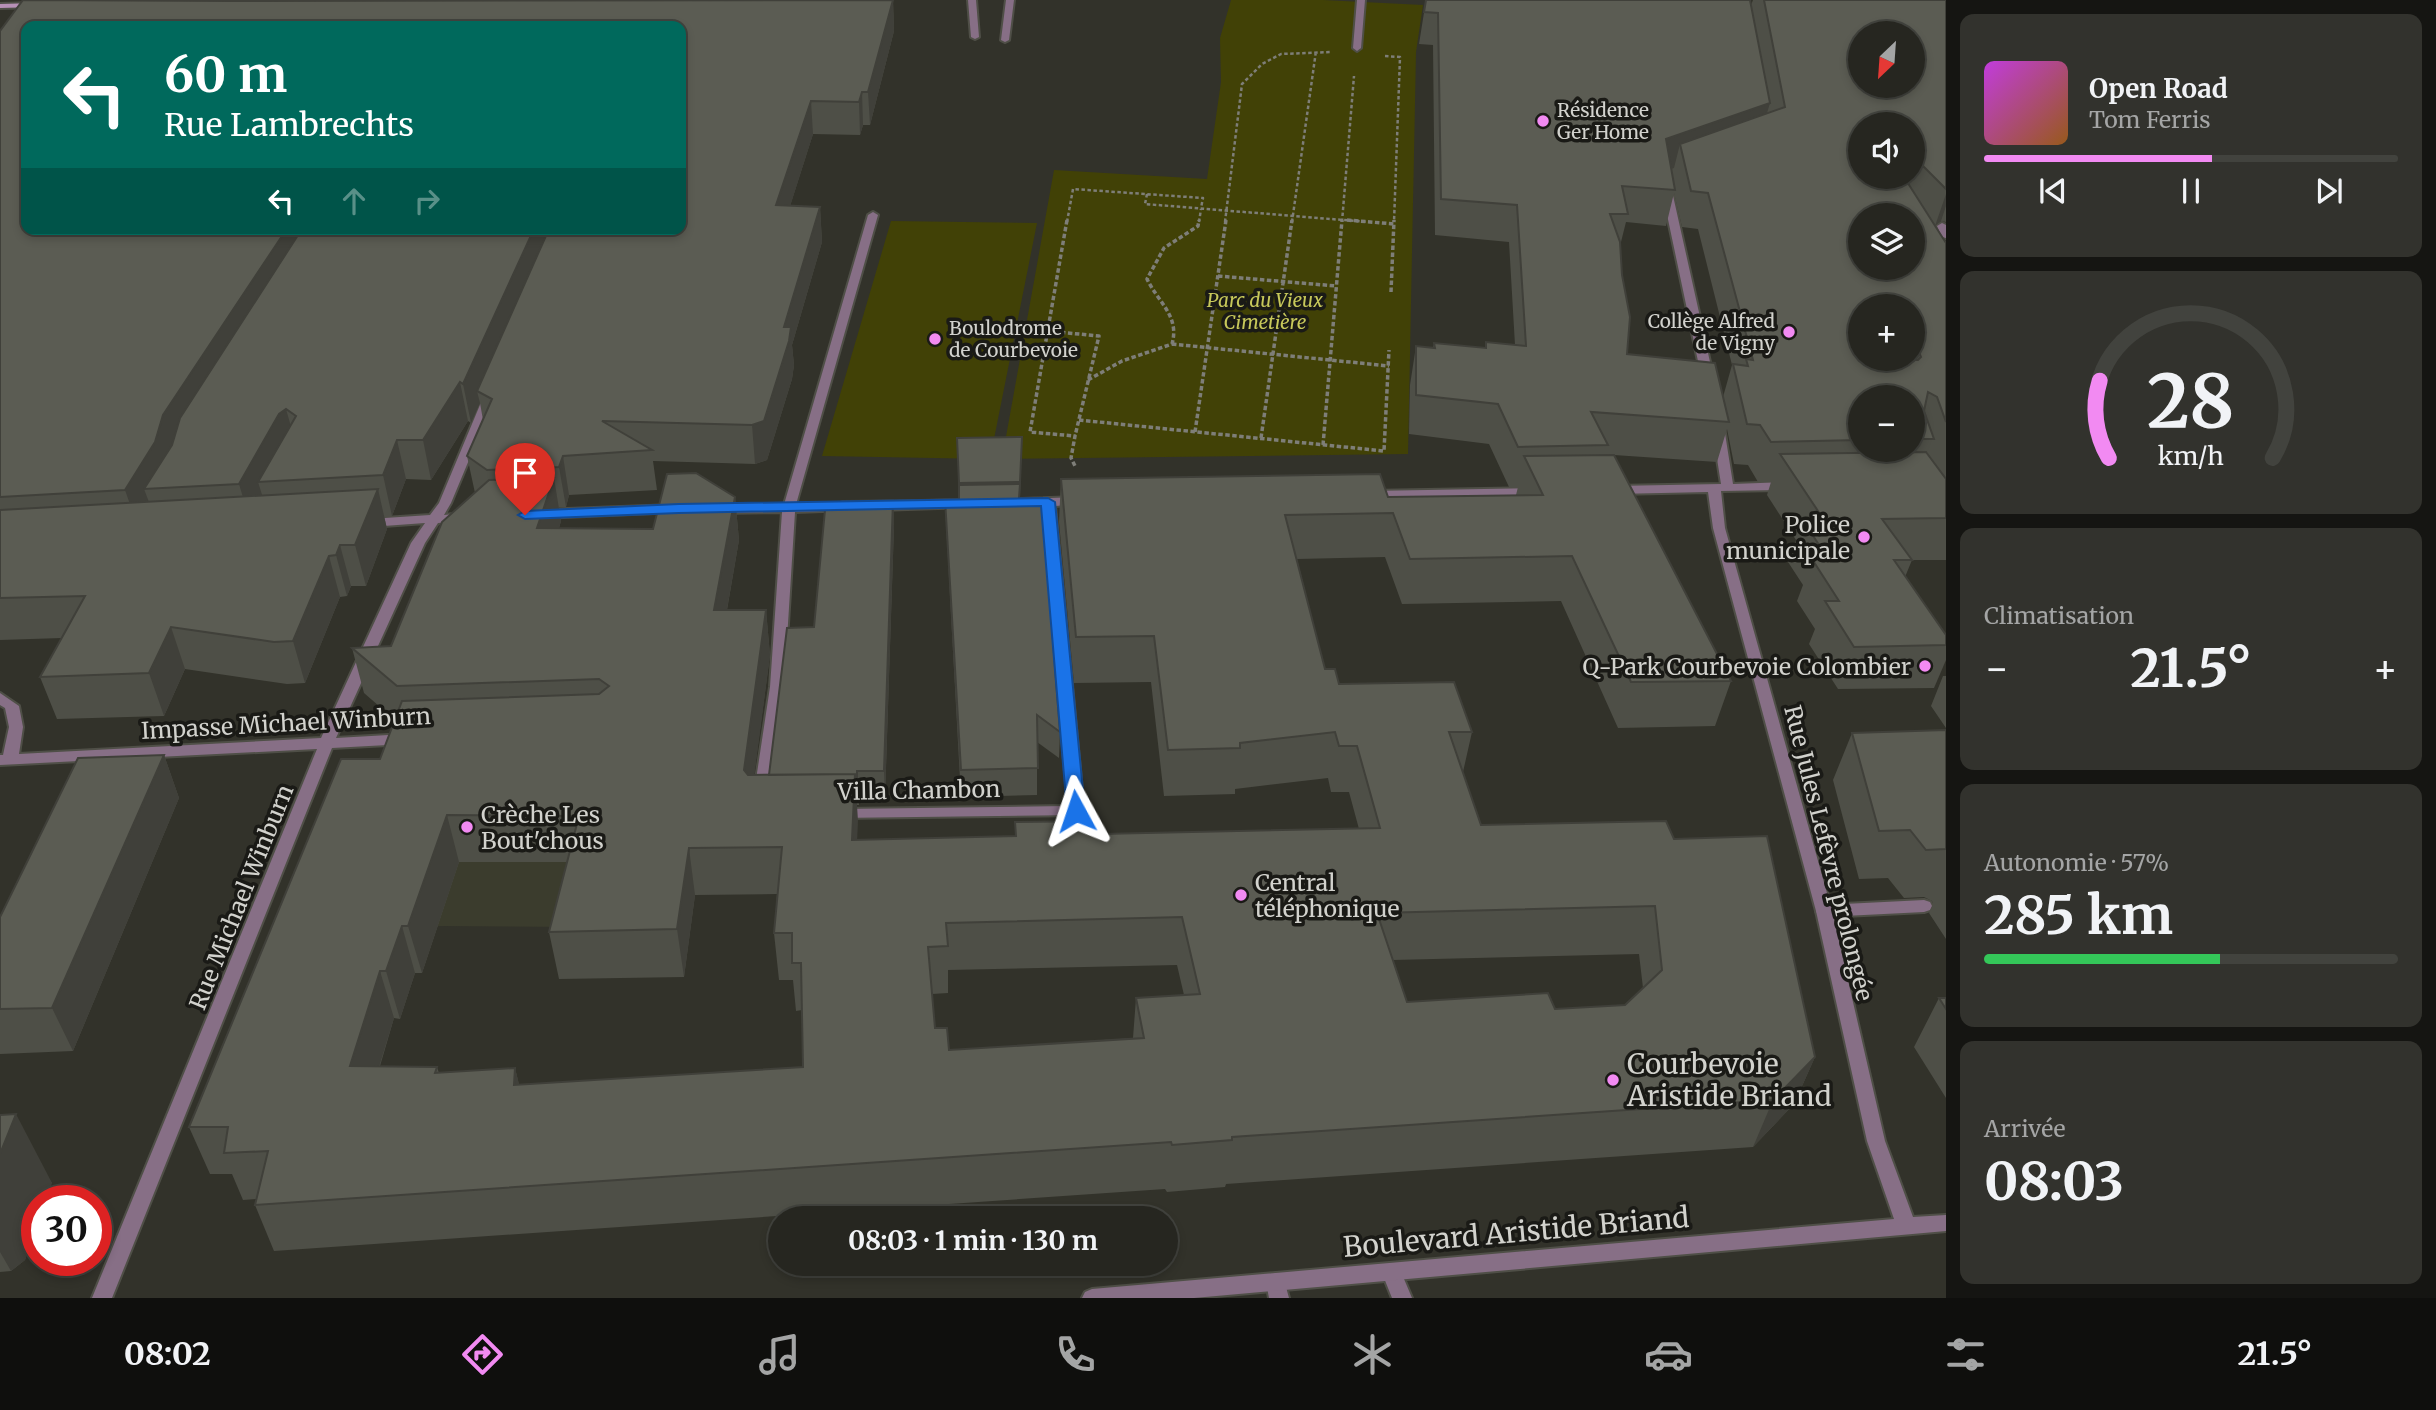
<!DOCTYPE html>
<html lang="fr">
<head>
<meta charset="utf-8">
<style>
	:root { --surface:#262620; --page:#32322d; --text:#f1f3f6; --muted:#a4a5a5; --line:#42433e; --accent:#f28af2 }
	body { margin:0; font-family:Merriweather,serif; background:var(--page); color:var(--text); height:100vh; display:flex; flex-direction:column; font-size:26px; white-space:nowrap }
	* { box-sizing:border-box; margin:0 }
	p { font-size:23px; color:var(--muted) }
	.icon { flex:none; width:38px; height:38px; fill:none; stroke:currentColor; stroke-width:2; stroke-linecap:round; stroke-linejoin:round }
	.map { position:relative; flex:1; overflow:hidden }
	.details { display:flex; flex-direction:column; gap:14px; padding:14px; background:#151512; width:490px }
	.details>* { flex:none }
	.top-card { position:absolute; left:21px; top:21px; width:665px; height:214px; border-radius:14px; box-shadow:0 4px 10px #0003,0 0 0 2px var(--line); background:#00695c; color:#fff; overflow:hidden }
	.needle { width:46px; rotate:205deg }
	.tools { position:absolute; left:1848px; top:21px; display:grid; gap:14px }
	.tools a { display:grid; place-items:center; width:77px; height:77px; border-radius:50%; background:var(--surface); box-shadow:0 4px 10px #0003,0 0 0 2px var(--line); font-size:35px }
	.speed { position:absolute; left:21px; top:1185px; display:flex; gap:14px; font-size:35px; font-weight:700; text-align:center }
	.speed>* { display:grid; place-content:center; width:91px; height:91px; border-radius:50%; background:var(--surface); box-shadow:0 4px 10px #0003,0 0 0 2px var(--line); line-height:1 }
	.speed .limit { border:10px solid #d22; background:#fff; color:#111 }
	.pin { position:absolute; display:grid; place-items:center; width:60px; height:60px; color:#fff; margin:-72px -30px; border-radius:50% 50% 50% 0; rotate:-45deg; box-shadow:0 0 7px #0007 }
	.pin .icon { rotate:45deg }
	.me { position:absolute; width:77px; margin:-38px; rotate:355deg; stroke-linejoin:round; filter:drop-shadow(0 0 5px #0008) }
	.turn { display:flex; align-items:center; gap:24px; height:147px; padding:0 28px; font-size:32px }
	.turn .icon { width:91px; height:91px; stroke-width:2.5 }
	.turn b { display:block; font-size:49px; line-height:60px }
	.lanes { display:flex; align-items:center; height:66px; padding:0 28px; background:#0003; justify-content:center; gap:35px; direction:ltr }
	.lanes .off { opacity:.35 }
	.big { font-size:52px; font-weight:700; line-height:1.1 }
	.details .tile { flex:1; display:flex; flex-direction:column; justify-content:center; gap:10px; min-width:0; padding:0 24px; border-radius:14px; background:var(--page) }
	.details .dial { align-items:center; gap:0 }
	.dial svg { height:182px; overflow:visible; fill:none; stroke:var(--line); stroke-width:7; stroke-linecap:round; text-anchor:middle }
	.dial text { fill:var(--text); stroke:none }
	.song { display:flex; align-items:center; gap:21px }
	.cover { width:84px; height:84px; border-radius:10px; background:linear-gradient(135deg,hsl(290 70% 55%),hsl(30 70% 35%)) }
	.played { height:7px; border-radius:4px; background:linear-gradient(90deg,var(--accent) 55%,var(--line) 55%) }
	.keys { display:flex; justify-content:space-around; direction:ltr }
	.heat { display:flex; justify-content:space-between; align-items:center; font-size:38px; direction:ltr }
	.charge { height:10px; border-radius:5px; background:linear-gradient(90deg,#34c759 57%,var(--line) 0) }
	.trip { position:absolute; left:768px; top:1206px; width:410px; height:70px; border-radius:35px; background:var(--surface); box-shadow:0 4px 10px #0003,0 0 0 2px var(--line); font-weight:700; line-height:70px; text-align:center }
	.tabs { display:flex; height:112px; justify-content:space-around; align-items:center; background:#0f0f0d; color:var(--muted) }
	.tabs .icon { width:49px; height:49px }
	.tabs .current { color:var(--accent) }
	.tabs b { font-size:32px; color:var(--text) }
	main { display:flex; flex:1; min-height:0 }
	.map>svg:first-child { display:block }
</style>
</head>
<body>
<main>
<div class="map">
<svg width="1946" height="1298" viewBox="0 0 1946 1298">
	<rect width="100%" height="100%" fill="#32322a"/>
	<path fill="#3b3c2d" d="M613,764L572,927L297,925Z"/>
	<path fill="#414106" d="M1231,0H1323L1423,5L1416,52L1408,454L1002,459L1054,170L1207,179L1221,82L1220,38Z
		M891,221L1037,223L990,459L822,456Z"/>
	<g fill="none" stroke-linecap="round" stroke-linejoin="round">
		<g stroke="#4f4f47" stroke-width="4">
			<path id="service" d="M968,0H976L979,37L975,39L971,37Z
				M1006,0H1014L1009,40L1005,42L1001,40Z
				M1357,0H1365L1361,48L1357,51L1353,48Z
				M873,212L878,215L795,508L793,511H785L783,508L868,215Z
				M1924,900L1930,902L1932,906L1930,910L1924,912L1824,917L1818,915L1816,911L1818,907L1824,905Z
				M1392,1264L1399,1267L1412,1298H1392L1382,1273L1385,1267Z
				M1276,1273L1283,1276L1289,1298H1269L1266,1282L1269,1276Z"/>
		</g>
		<g stroke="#4f4f47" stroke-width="4">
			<path id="pedestrian" d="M1942,223L1946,225V238L1942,237L1937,226Z"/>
		</g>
		<g stroke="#4f4f47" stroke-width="4">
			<path id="minor" d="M1667,188L1672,191L1714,380L1708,383L1702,380L1662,191Z
				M488,397L494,400L451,503L444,515L465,513L471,517L465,521L438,523L425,543L336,738L406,734L413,739L406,744L332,748L112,1298H92L317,749L0,765V755H3L9,727L5,708L0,705V693L19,706L23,727L19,754L321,738L411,543L425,523L370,527L364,523L370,519L430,515L439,503L482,400Z
				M1718,423L1724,427L1733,484L1787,482L1793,486L1787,490L1721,491L1725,528L1832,911L1885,1141L1913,1217L1946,1215V1231L1194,1298H1082L1085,1292L1092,1289L1894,1219L1867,1141L1816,911L1713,528L1708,492L1615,494L1609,490L1615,486L1721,484L1712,427Z
				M1535,488L1539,489L1541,492L1539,495L1370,499L1364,495L1370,491Z
				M1077,497L1083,501L1081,504L1055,506L1084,811L1081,815L836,818L833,814L836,810L841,809L1068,806L1042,506L1024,507L1018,503L1024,499Z
				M965,500L969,501L971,504L969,507L877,510L871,506L877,502Z
				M846,503L850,504L852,507L850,510L795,512L784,687L770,793L767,797H757L754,793L770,687L782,512L719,513L713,509L719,505Z
				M674,505L678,506L680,509L678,512L541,518L535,514L541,510Z"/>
		</g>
		<g stroke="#4f4f47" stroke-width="4">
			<path id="secondary" d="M35,3L39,5L38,7L0,8V4Z"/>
		</g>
		<path stroke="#7e7e78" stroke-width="2.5" stroke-dasharray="3.5 2.5" stroke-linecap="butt" d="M1385,56L1400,57L1394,222
			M1147,194L1145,204L1368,222
			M1067,222L1073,189L1203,198L1201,208
			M1199,222L1201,209
			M1225,222L1242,84L1262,64L1281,54L1331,52
			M1292,222L1316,51
			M1342,222L1354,76"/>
		<path stroke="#7e7e78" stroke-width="3.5" stroke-dasharray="4.5 2.5" stroke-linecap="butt" d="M1067,220L1030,432L1075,436L1071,458L1076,468
			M1347,220L1394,224
			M1218,276L1336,286
			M1391,292L1394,220
			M1047,331L1099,336L1075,436
			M1172,344L1389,366
			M1088,380L1122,361L1172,344C1180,316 1158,302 1147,279L1164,248L1198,226L1199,220
			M1079,420L1384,451L1389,350
			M1195,432L1226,220
			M1261,438L1292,220
			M1323,445L1342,220"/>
		<use href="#service" fill="#876f86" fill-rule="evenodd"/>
		<use href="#pedestrian" fill="#876f86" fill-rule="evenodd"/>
		<use href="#minor" fill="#876f86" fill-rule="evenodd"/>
		<use href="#secondary" fill="#b790b6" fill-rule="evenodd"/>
	</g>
	<path fill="#4e4f47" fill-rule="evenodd" d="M23,0H893L894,31L870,125H863L860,135L813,134L790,206L820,207L822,242L792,345L794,365L792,379L767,460L755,464L653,461L657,490L569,495L566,507H559L561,521L559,528L653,529L667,474L696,473L735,497L739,540L727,610H766L770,655L754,775H769L787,628L814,627L825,510L842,501L893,500L894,526L885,798L859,799V805H857V840L1015,836V822L1099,821L1101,834L1359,829L1349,792H1331L1328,778L1235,789V794L1164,796L1151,682L1074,683L1059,522L1061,479L1380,474L1388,497L1516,495L1518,487H1509L1489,444L1409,434L1410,385L1416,346L1433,348L1434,343L1485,348L1486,342L1515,345L1509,242L1435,235L1433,45L1419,44L1426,0H1750L1751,5L1753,0H1946V222L1941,221L1935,226L1946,243V560H1912L1905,577L1946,635V660L1934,688L1838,689L1809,644L1815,629L1797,601L1803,585L1788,562L1796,540L1767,495L1771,482H1758L1748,465L1734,464L1727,429L1717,462L1614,455L1731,681L1715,726L1618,728L1561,601L1402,604L1385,557L1297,559L1325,669H1335L1339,684L1454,682L1472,732L1463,772L1481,825L1666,821L1674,839L1767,836L1815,1057L1794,1104L1753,1147L1226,1184L1225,1187L1167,1192L1165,1189L274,1251L255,1205L256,1199L243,1200L232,1174H210L189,1127L341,759H380L395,720L364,693L352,648L391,646L442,522L475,493L467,456L483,420L480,403L471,423L468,421L431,480L406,479L392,516H384L387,529L366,586H351L347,596L340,597L305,683L287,684L185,669L164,716L57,719L40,677L62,638L0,640V31ZM26,26H681V229H366L364,232H300L291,247L301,229H26ZM1860,33H1913V86H1860ZM1860,124H1913V177H1860ZM1674,193L1682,227L1698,229L1732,365L1723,397L1715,363L1627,354L1630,317L1622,275L1620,246L1626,222L1666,226ZM1860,215H1913V268H1860ZM1860,306H1913V359H1860ZM1860,397H1913V450H1860ZM459,862H567L549,932L559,979L684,977L695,895L777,894L774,933L779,980H793L796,1011L802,1010L803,1067L519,1085L515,1068L439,1073L437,1067L380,1066L394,1018L400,1019L415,973H422ZM1639,954L1643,988L1625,1005L1555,1009L1548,993L1407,1002L1393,960ZM1177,965L1184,995L1136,998L1133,1038L949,1050L947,1028H935L932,994L948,993V970Z
		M1022,437L1020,498L1060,732L1059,758L1037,742V795L961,797L946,524L945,499H959L957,438Z
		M1943,676H1946V728L1931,706Z
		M1946,730V939L1929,913L1933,904L1932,901L1924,897L1904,898L1888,878L1859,879L1833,780L1852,733Z
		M164,755L179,798L73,1051L0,1054V917Z
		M1939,998H1946V1098L1914,1047Z
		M0,1115L52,1183L37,1200V1226L25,1260L11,1271L0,1272Z"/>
	<path fill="#40403a" d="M893,0L894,31L870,125L868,92Z
		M862,92L863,125L860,135L859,102Z
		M811,101L813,134L779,241L776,205Z
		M1770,103L1760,137L1680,144L1674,168L1657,174L1666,139Z
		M1946,194V206L1941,221L1935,226Z
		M820,207L822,242L792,345L794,365L792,379L767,460L755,464L752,425L784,327Z
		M272,229H301L289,252L293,269L144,489L152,510L139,530L125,490L163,415Z
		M534,229H556L477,391L480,403L471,423L463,384Z
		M460,382L468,421L431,480L423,440Z
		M286,409L297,448L258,482L264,501L251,524L239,484L279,414Z
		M397,440L406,479L392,516L383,475Z
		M563,456L569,495L566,507L559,467Z
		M554,478L561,521L545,572L537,528Z
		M378,489L387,529L366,586L355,545Z
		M735,497L739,540L719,655L714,610Z
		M893,500L894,526L885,798L884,771Z
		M340,545L351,586L347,596L336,555Z
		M329,556L340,597L305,683L293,641Z
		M766,610L770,655L749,816L744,770Z
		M171,627L185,669L164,716L149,673Z
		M164,755L179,798L73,1051L52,1008Z
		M857,771L859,799V805L857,778Z
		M855,774L858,821L855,887L852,840Z
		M447,815L459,862L422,973L408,926Z
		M689,848L695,895L684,977L677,929Z
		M402,926L415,973L400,1019L386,971Z
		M380,971L394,1018L365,1113L350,1066Z
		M1815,1057L1794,1104L1753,1147L1773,1100Z
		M515,1068L527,1116L514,1085Z
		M16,1114L52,1183L46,1200H37V1226L25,1260L11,1271L0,1252V1154Z"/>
	<path fill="#5b5c53" stroke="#40403a" stroke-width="2" fill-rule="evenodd" d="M23,0L232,1L893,0L868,92H862L859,102L811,101L776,205L820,207L784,327H791L789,341L764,421L752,425L602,421L652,450L563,456L559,467L487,470L467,456L492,399L477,391L549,229H681V26H26V229H272L270,233H284L163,415L155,442L125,490L0,497V31Z
		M1426,0H1750L1770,103L1666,139L1675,190L1622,186L1628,214H1610L1620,242L1622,275L1630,317L1627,354L1715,363L1729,422L1591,412L1608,445L1518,447L1498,404L1416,395V346L1435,348L1434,343L1486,348V342L1526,346L1517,205L1441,199L1438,13L1424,12Z
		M1764,0H1946V189L1913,156V124H1860V177H1904L1946,243V422L1937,397L1928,392L1924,411L1934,439H1913V397H1860V440L1771,442L1760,425L1747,424L1733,364L1748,366L1746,359L1753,360L1708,193L1691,191L1680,144L1785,107ZM1860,33H1913V86H1860ZM1860,215H1913V268H1860ZM1860,306H1913V337L1921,357L1918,360L1904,359H1860Z
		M366,229H534L463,384L460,382L423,440H397L383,475L258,482L296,416L286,409L279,414L239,484L144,489L172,445L180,418L300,232H364Z
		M1022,437L1020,482L959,483L957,438Z
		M1926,452L1946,479V518L1882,519L1912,560H1894L1946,635V645L1854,647L1825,601H1839L1812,559H1828L1803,520H1824L1780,454Z
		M1614,455L1731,681L1631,682L1572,556L1410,559L1393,513L1285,515L1325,669H1335L1339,684L1454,682L1472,732H1449L1481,825L1666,821L1674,839L1767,836L1815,1057L1773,1100L1232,1137V1140L1172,1145L1171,1142L255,1205L268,1151L224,1153L228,1127H189L341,759H380L402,701L599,694L609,686L599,679L397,686L352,648L391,646L442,522L489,480L554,478L537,528L653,529L667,474L696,473L735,497L714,610H766L744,770L748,775L855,774L852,840L1016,836L1015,822L1099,821L1101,834L1380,828L1357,746H1339L1335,732L1240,743V748L1168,750L1154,636L1076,637L1061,479L1380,474L1388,497L1543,495L1524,456ZM447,815L579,816L549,932L677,929L689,848L782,847L774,933H792V963H801L803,1067L514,1085L515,1068L435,1073L437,1067L350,1066L380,971H386L402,926H408ZM1655,906L1662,970L1625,1005L1555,1009L1548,993L1407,1002L1377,913ZM1182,917L1200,994L1136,998L1144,1038L949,1050L947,1028H935L928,947L948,946L946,923Z
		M1020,484L1019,498L1042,497L1060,732L1037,715L1038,768L961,770L945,499H959V485Z
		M378,489L355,545H340L336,555L329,556L293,641L274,642L171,627L149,673L40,677L85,596L0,598V510Z
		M893,500L884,771H857V778H855V774L769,775L787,628L814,627L825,510L842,501Z
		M1946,730V849L1926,850L1910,830L1879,831L1852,733Z
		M164,755L52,1008L0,1009V917L78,758Z
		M1939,998H1946V1009Z
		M16,1114L0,1154V1115Z"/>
	<path fill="#1a73e8" stroke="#114b97" stroke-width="2" d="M1048,498L1055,502L1085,811L1076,817L1067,811L1041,506L679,513L525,519L518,515L525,511L679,504Z"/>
	<g fill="#f28af2" stroke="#1a1a16" stroke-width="2.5">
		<circle cx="1543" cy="121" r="7"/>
		<circle cx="1789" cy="332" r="7"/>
		<circle cx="935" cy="339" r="7"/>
		<circle cx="1864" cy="537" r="7"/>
		<circle cx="1925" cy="666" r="7"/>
		<circle cx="467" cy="827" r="7"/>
		<circle cx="1241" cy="895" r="7"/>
		<circle cx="1613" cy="1080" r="7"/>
	</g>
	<g text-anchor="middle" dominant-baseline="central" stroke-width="7" stroke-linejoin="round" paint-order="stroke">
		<g font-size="19" fill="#d2d2cd" stroke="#1a1a16" text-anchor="start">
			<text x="1557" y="110">Résidence<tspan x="1557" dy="22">Ger Home</tspan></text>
			<text x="1775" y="321" text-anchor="end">Collège Alfred<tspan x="1775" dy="22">de Vigny</tspan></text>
			<text x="949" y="328">Boulodrome<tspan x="949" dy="22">de Courbevoie</tspan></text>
		</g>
		<g font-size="19" font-style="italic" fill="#c7c85a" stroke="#1a1a16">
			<text x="1265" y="300">Parc du Vieux<tspan x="1265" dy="22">Cimetière</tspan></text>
		</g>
		<g font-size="23" fill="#d2d2cd" stroke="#1a1a16" text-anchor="end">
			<text x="1850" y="524">Police<tspan x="1850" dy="26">municipale</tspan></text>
			<text x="1911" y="666">Q-Park Courbevoie Colombier</text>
			<text x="481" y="814" text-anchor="start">Crèche Les<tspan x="481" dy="26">Bout'chous</tspan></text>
			<text x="1255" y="882" text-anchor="start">Central<tspan x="1255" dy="26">téléphonique</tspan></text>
		</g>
		<g font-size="23" fill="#d2d2cd" stroke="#1a1a16">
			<text transform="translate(286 723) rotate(-3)">Impasse Michael Winburn</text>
			<text transform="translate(919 790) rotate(-1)">Villa Chambon</text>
			<text transform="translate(1829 853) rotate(76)">Rue Jules Lefèvre prolongée</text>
			<text transform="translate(241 897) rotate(-68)">Rue Michael Winburn</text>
		</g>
		<g font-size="28" fill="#d2d2cd" stroke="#1a1a16" text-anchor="start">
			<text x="1627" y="1064">Courbevoie<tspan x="1627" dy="32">Aristide Briand</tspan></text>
		</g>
		<g font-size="28" fill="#d2d2cd" stroke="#1a1a16">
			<text transform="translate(1516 1232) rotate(-5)">Boulevard Aristide Briand</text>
		</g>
	</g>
</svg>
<div class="tools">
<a><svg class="needle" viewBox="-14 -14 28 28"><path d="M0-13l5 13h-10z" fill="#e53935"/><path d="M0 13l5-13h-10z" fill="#a4a5a5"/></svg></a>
<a><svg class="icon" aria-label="sound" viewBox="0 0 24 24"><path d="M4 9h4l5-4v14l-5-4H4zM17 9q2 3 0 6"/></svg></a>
<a><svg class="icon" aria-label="layers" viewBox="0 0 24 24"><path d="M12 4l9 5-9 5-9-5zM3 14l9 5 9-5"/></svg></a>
<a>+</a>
<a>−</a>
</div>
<div class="speed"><div class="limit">30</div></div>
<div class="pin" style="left:525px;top:515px;background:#d93025"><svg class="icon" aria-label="arrive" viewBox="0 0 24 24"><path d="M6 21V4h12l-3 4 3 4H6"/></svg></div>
<svg class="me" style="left:1076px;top:811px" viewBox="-20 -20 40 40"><path d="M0-17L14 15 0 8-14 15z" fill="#1a73e8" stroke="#fff" stroke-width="4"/></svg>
<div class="trip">08:03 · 1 min · 130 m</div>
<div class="top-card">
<div class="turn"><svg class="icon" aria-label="left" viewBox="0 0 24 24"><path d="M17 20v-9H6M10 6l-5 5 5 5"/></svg><div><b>60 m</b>Rue Lambrechts</div></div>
<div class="lanes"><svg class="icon" aria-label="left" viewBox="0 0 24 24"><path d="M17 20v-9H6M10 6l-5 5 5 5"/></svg><svg class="icon off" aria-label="ahead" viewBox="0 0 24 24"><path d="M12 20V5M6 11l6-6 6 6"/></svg><svg class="icon off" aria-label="right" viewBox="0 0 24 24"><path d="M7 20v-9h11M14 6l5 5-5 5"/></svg></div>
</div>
</div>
<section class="details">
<div class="tile">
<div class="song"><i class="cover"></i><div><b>Open Road</b><p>Tom Ferris</p></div></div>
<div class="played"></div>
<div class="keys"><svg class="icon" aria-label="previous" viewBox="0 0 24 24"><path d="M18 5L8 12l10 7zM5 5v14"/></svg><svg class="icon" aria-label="pause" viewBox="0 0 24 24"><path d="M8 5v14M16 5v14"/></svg><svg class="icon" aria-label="next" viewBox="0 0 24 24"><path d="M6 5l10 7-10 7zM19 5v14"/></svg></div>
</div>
<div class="tile dial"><svg viewBox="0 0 100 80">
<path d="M14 69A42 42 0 1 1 86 69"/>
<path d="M14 69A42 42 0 0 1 10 35" stroke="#f28af2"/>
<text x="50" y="56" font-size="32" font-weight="700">28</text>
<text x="50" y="72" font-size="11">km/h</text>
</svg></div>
<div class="tile"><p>Climatisation</p>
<div class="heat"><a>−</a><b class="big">21.5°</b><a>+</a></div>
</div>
<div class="tile"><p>Autonomie · 57%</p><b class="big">285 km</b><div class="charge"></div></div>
<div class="tile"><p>Arrivée</p><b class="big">08:03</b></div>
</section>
</main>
<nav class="tabs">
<b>08:02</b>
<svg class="icon current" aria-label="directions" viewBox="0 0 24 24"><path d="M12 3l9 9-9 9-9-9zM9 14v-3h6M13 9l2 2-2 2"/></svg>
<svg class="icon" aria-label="music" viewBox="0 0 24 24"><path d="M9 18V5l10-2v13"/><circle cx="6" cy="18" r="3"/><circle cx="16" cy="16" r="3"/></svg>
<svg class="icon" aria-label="phone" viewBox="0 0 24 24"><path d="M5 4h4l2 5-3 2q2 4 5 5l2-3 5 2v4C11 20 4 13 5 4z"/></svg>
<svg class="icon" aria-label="climate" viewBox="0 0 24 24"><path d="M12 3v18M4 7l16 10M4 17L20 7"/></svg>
<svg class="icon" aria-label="car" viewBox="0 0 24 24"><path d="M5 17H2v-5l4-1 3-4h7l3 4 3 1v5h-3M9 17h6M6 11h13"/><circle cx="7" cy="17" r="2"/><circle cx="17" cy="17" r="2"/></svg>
<svg class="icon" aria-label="filters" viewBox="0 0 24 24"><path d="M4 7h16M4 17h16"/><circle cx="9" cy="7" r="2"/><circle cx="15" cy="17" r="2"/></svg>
<b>21.5°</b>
</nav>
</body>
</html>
